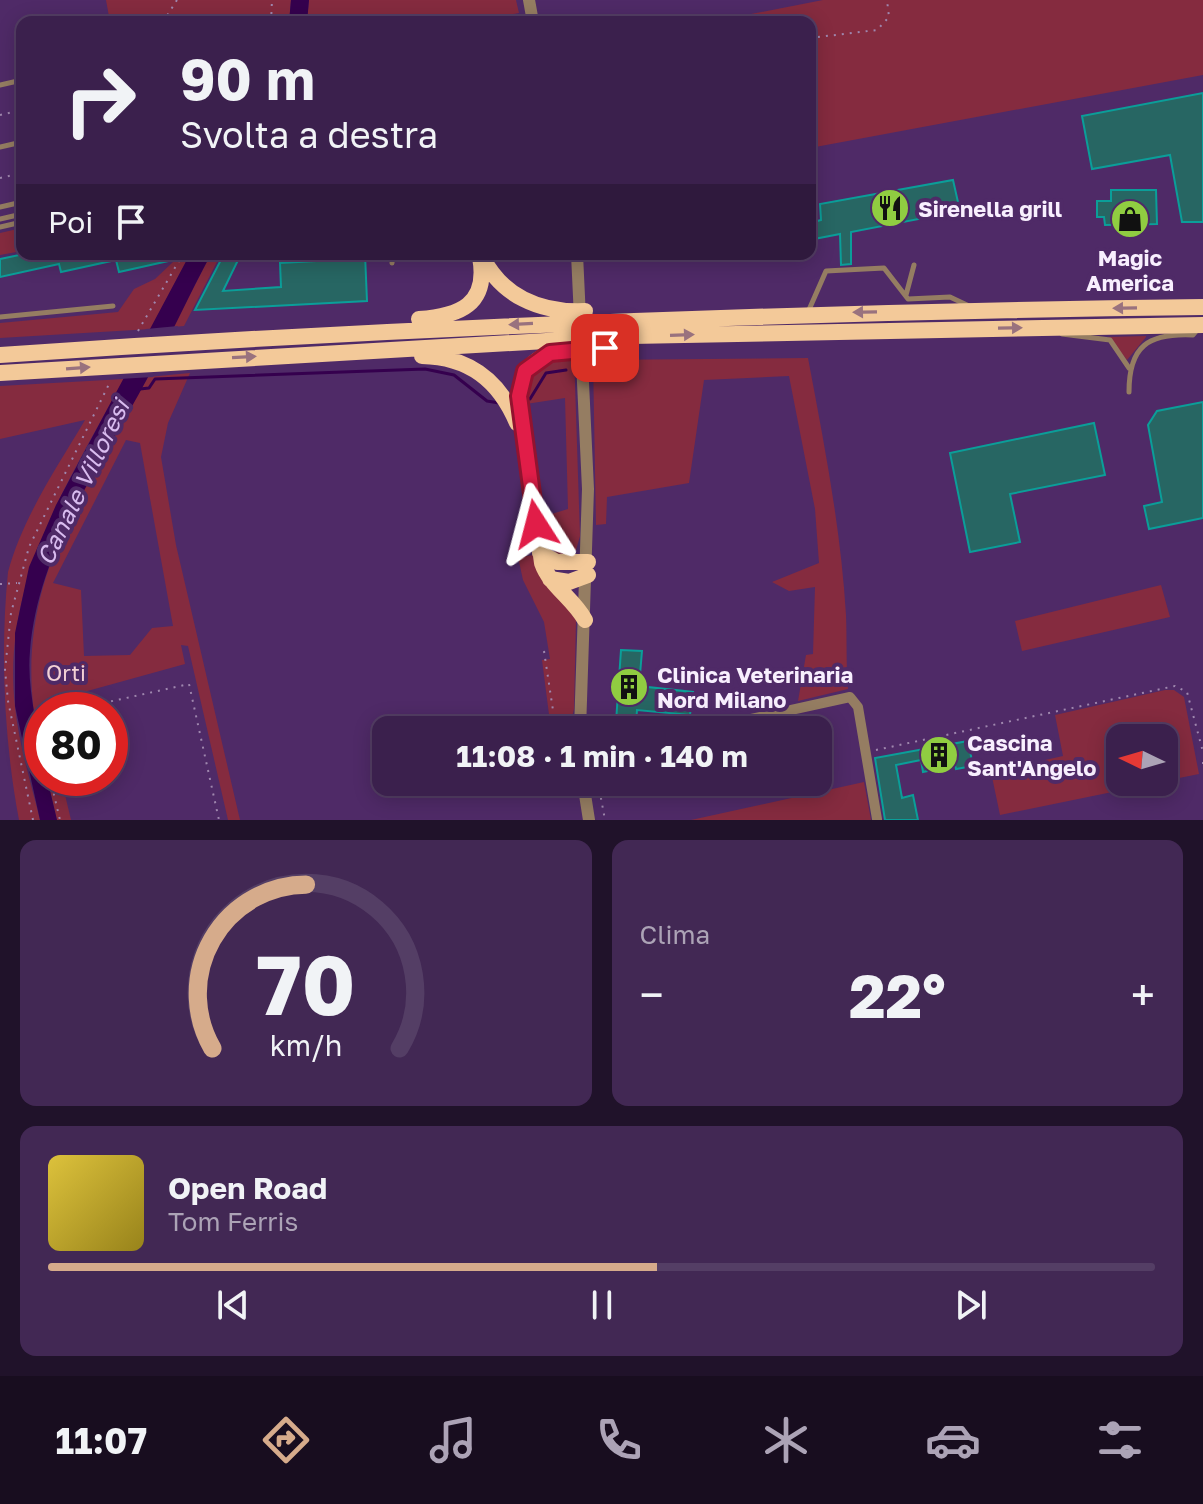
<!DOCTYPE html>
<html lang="it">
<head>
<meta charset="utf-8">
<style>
	:root { --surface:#3b204d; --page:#422854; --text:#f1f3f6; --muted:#aca3b6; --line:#543e65; --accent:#d6ab8b }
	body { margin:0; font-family:"Golos Text",sans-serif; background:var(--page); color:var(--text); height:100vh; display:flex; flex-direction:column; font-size:30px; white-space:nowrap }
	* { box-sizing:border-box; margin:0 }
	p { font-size:26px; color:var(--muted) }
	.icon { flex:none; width:44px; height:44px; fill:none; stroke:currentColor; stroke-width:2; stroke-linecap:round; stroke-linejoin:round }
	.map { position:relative; height:820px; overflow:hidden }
	.panel { display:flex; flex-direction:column; gap:20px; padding:20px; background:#20122a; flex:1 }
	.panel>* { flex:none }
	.guide { position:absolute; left:16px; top:16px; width:800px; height:244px; border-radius:16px; box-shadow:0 4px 20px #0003,0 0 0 2px var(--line); background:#3b204d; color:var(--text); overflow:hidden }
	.needle { width:52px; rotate:275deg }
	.controls { position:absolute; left:1106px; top:724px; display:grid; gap:16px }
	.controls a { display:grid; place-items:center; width:72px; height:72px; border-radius:16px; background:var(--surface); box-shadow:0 4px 20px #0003,0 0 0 2px var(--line); font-size:40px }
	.speed { position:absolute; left:24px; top:692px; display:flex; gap:16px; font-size:40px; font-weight:700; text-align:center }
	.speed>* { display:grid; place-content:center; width:104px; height:104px; border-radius:50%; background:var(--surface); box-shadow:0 4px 20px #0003,0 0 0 2px var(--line); line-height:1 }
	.speed .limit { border:12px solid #d22; background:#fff; color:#111 }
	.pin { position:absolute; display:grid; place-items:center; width:68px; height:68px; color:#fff; margin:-34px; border-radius:16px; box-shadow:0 4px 12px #0006 }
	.me { position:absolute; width:88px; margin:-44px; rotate:351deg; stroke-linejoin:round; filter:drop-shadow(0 0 6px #0008) }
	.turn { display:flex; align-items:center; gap:28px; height:168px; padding:0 32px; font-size:36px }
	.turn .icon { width:104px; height:104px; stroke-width:2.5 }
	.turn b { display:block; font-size:56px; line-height:68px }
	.then { display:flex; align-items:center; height:76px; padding:0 32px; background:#0003; gap:16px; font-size:30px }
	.big { font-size:60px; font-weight:700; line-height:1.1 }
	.panel .card { flex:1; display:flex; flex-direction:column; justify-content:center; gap:12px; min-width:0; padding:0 28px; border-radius:16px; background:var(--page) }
	.panel .dial { align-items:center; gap:0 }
	.dial svg { height:208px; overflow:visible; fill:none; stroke:var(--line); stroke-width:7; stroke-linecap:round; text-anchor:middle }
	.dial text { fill:var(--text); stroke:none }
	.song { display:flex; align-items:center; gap:24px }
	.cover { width:96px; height:96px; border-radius:12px; background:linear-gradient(135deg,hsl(50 70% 55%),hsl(50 70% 35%)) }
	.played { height:8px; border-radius:4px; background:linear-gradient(90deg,var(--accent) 55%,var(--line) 55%) }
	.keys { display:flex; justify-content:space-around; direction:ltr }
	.heat { display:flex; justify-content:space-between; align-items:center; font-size:44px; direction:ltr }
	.panel .tiles { flex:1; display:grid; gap:20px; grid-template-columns:1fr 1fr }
	.card:last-child { grid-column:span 2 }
	.trip { position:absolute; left:372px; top:716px; width:460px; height:80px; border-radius:16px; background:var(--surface); box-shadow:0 4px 20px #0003,0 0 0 2px var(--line); font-weight:700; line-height:80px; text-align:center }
	.tabs { display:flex; height:128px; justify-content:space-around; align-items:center; background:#180d1f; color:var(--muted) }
	.tabs .icon { width:56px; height:56px }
	.tabs .current { color:var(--accent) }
	.tabs b { font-size:36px; color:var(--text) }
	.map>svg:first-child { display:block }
</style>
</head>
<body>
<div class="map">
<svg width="1203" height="820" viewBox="0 0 1203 820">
	<rect width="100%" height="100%" fill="#4f2a67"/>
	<path fill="#852b3f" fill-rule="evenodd" d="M106,0H291L289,22H110Z
		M309,0H516L519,13L472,22H307Z
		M823,0H1203V75L810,148V22H710Z
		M22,228V251L0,255V233Z
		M172,254H190L151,329L0,338V323L118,312L134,289L155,279L173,262Z
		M211,254H221L184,326L173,327Z
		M1108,337L1146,336V337L1127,360Z
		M574,353L580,536L576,550C551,567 545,534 545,516L568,509L565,398L526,404L525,394L536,367Z
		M808,358C824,443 841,529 846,615C847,640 846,664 848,689L798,701L806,655L813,654L815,587L789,591L772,582L819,563L815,509L789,376L704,380L689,483L607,497L606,524L596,525L593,360Z
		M190,373L168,423L161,457L176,545L240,820H228L188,646L181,645L185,664L44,703L42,756C4,599 74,508 148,377ZM126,440L140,443L173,626L152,628L130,655L84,656L81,590L53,583Z
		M124,379C68,482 1,584 15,707C19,745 31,783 40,820H19C4,741 0,652 8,572C23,517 56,469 85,420L0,439V386Z
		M534,555L576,620L574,709L569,730H551L542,660L550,659L544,622L523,580L518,557Z
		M1161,585L1170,617L1022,651L1015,621Z
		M1165,690H1174L1184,697L1199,774L1164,781V738H1120V782H1161L1000,815L991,772L1063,756L1055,715Z
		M47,778H61L71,820H57Z
		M864,782L871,820H691Z"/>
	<path fill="#35004e" d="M291,0H309L307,22H289Z
		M190,254H211C189,295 170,338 147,379C101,465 38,550 30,651C26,695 42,735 42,778H47L57,820H40L15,706V633L29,567L56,505Z"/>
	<path fill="#4f2a67" d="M178,326L153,377L119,379L146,329Z"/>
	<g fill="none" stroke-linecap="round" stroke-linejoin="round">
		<path stroke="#35004e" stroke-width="3" d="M140,389L149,388L155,379L425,369L454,375L487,401L499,403
			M530,399L546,373L566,370"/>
	</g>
	<path fill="#276663" stroke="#0b9e99" stroke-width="2" d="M1203,93V222H1182L1170,155L1092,169L1082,116Z
		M953,180L960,211L851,232V264L841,265L840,234L814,239L810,223L821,220L820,204Z
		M1111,190H1156L1157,224L1105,225L1104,217H1097V201H1111Z
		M24,254H181L182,258L119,272L116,260L61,272L59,264L0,277V259Z
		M224,254H241L223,291L281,287L280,263L334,260V254H365L367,301L195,310Z
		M1203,402V518L1149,529L1144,506L1162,502L1148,425L1157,411Z
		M1094,423L1105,475L1010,494L1020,542L970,552L950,453Z
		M621,650L642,651L639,686L693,692L690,715L637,710L636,724L616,722Z
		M968,741L973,766L956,769L955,765L923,772L921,760L896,765L902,798L913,795L918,820H885L875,758Z"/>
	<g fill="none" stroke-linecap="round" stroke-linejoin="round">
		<path stroke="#9f87ae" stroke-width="2" stroke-dasharray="2 6" stroke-linecap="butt" d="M163,22L177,0
			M271,22L272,0
			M810,38L877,30L889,17L887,0
			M0,115L22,110
			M0,178L22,173
			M138,331L183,254
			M0,584L17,583
			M544,651L556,730
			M72,710L189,684L219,820
			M42,717L36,718L42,742
			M876,750L1175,686L1187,692L1203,752
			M1203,762V767
			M50,778L60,820
			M598,782L605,820
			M33,820L8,701L5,670L11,613L29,547L110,382"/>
		<path stroke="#957d62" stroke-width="5" d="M0,85L22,80
			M0,147L22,142
			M0,207L22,202
			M0,219L22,214
			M0,227L22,222
			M392,263L393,254
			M906,295L914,265
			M808,312L826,271L884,268L908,299L950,297L969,306
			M0,317L113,306
			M1062,334L1110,340L1129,368
			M1129,392C1129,346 1148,333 1193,335L1198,329"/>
		<path stroke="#957d62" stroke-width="10" d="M701,730L850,697L858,707L877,819"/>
		<path stroke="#957d62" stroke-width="12" d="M529,0L533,22
			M577,254L588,489L580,730
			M583,782L589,820"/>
		<path stroke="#f3c999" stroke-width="16" d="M481,254C500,296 540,313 585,311
			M419,319C459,316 489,305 480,257
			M574,350C543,351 522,363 519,396L542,563C550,586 573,598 585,620
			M0,355C401,327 801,312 1203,307
			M422,356C469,357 499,380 517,423
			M0,373L631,336L1203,325
			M540,553L557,562H588
			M550,579L569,582L588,575"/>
	</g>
	<defs><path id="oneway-solid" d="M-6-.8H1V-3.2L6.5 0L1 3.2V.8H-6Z" transform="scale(2)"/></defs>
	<g fill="#99727e">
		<use href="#oneway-solid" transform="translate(1125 308) rotate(179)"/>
		<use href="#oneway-solid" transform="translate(865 312) rotate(179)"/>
		<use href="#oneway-solid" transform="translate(521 324) rotate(177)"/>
		<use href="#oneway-solid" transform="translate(1010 328) rotate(-1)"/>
		<use href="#oneway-solid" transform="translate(682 335) rotate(-2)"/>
		<use href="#oneway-solid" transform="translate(244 357) rotate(-3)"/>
		<use href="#oneway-solid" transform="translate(78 368) rotate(-4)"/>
	</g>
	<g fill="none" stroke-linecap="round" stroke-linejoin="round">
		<g stroke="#92132f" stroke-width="20">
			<path id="route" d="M536,524L519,396L525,371L550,353L605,348"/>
		</g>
		<use href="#route" stroke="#e11d48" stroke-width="14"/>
	</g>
	<defs>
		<g id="restaurant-disc" transform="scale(2)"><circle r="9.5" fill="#90cd41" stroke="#4f2a67"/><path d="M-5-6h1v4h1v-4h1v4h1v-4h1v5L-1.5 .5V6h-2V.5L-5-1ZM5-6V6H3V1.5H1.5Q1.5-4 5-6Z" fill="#111"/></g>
		<g id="shop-disc" transform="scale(2)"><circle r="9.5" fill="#90cd41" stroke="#4f2a67"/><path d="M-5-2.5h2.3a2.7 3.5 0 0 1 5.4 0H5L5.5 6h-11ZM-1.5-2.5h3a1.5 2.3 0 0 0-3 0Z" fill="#111"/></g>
		<g id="building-disc" transform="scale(2)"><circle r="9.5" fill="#90cd41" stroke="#4f2a67"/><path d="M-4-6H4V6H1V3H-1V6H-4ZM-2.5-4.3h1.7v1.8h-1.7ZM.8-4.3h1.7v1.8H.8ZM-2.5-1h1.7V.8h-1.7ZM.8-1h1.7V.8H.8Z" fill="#111"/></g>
	</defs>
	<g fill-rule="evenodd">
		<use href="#restaurant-disc" x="890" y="208"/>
		<use href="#shop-disc" x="1130" y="219"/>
		<use href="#building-disc" x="629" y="687"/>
		<use href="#building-disc" x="939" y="755"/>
	</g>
	<g text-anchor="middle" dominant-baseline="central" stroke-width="8" stroke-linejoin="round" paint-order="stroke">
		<g font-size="22" font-weight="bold" fill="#f8effe" stroke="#4f2a67" text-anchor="start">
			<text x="918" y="208">Sirenella grill</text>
			<text x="1130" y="257" text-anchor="middle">Magic<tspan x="1130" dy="25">America</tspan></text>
			<text x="657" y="674">Clinica Veterinaria<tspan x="657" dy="25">Nord Milano</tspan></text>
			<text x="967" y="742">Cascina<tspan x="967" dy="25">Sant'Angelo</tspan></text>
		</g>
		<g font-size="22" fill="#f3d1d5" stroke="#4f2a67">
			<text x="66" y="672">Orti</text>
		</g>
		<g font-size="24" font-style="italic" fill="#d9bcef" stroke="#4f2a67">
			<text transform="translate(82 482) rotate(-64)">Canale Villoresi</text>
		</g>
	</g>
</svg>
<div class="controls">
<a><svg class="needle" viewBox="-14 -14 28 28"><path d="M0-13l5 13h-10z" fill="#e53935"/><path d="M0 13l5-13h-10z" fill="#aca3b6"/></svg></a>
</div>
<div class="speed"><div class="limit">80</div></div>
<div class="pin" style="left:605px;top:348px;background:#d93025"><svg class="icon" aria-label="arrive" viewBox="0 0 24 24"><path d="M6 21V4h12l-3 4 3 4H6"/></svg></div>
<svg class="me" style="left:536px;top:524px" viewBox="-20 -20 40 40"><path d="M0-17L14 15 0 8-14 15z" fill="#e11d48" stroke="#fff" stroke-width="4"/></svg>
<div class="trip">11:08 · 1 min · 140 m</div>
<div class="guide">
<div class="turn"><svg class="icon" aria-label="right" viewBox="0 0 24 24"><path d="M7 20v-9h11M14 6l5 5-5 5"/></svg><div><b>90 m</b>Svolta a destra</div></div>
<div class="then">Poi<svg class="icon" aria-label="arrive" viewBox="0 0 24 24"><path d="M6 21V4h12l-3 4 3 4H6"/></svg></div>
</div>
</div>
<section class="panel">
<div class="tiles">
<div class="card dial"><svg viewBox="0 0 100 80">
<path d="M14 69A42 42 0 1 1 86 69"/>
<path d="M14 69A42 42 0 0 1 50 6" stroke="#d6ab8b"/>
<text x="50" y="56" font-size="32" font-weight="700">70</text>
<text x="50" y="72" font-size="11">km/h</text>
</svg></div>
<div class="card"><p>Clima</p>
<div class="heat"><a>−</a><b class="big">22°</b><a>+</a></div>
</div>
<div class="card">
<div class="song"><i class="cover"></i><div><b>Open Road</b><p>Tom Ferris</p></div></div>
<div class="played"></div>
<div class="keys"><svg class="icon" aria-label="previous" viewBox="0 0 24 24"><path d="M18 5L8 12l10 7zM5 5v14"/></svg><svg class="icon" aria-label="pause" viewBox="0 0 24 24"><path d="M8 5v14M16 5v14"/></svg><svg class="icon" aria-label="next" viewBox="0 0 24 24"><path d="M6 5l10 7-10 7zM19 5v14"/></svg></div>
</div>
</div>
</section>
<nav class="tabs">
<b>11:07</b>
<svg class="icon current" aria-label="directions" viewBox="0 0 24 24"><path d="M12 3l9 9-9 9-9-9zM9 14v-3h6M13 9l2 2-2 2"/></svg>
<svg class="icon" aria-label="music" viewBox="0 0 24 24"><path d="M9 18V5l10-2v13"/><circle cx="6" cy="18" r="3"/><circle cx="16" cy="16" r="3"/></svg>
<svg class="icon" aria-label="phone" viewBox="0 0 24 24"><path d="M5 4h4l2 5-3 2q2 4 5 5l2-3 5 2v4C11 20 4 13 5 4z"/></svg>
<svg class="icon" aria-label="climate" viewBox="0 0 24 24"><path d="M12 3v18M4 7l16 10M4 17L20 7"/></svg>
<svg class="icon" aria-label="car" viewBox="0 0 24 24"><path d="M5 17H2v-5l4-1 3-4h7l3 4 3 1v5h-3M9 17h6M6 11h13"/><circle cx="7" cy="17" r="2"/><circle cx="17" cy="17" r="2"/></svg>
<svg class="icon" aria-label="filters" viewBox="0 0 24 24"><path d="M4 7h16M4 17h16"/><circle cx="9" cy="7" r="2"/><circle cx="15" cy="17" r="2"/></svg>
</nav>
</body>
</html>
